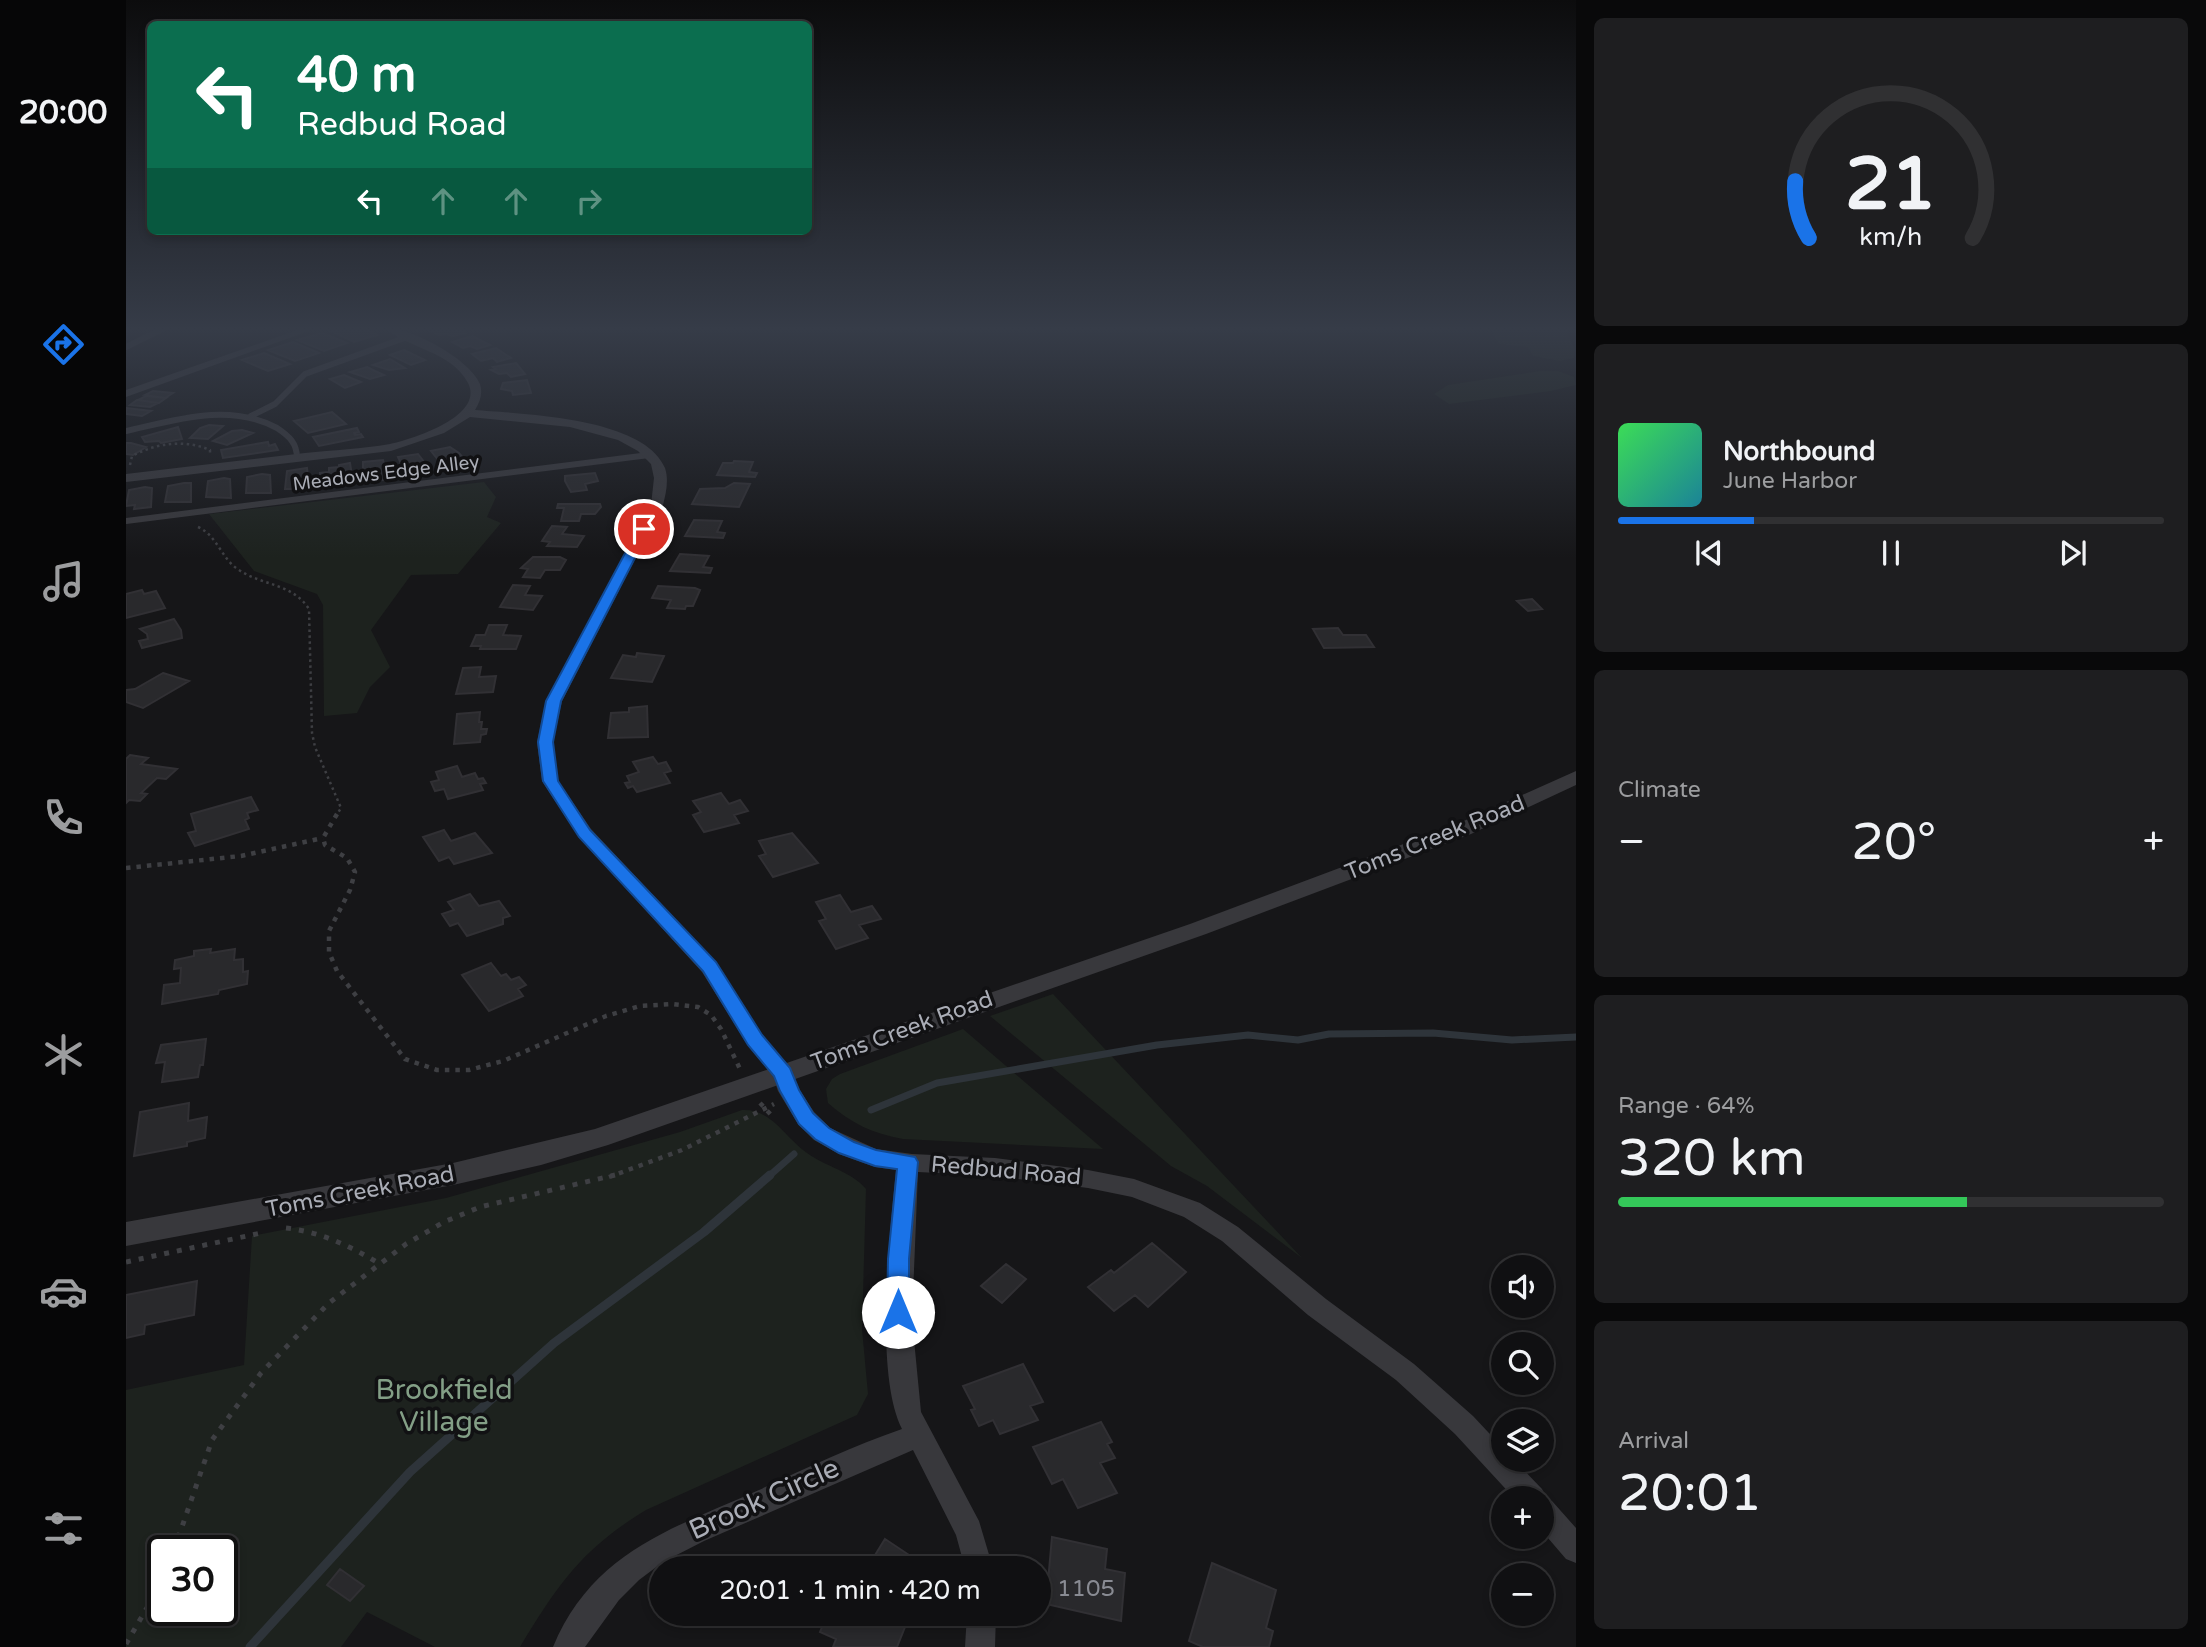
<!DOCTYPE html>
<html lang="en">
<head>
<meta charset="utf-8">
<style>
	:root { --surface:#101012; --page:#1e1e20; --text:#f1f3f6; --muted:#9c9d9f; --line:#303032; --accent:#1a73e8 }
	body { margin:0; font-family:"Varela Round",sans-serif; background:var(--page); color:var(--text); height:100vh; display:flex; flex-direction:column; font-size:26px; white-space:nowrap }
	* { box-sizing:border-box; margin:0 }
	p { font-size:23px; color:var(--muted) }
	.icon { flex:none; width:38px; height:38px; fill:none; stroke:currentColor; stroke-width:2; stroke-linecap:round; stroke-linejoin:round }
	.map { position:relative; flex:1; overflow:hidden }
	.details { display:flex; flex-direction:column; gap:18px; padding:18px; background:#09090a; width:630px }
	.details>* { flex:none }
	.banner { position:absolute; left:21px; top:21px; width:665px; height:214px; border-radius:10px; box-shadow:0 4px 10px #0003,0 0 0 2px var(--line); background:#0b6e4f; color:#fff; overflow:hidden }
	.controls { position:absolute; left:1365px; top:1255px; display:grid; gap:14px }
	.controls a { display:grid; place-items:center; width:63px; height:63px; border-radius:50%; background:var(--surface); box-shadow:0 4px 10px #0003,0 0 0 2px var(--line); font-size:35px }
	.speed { position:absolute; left:21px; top:1535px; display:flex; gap:14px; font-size:35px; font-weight:700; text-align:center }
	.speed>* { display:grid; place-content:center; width:91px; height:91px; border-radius:50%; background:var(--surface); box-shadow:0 4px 10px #0003,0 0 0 2px var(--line); line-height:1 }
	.speed .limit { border:4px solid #111; border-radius:10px; background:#fff; color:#111 }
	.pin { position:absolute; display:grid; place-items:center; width:60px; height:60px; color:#fff; margin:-30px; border:4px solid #fff; border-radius:50%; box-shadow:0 2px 7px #0007 }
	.me { position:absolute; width:77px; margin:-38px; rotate:0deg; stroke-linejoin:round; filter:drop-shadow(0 0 5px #0008) }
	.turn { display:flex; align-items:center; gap:24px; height:147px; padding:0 35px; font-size:32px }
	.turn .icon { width:91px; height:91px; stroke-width:2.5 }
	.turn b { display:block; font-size:49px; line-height:60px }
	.lanes { display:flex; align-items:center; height:66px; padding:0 35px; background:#0003; justify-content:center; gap:35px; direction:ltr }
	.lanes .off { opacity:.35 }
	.big { font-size:52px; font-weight:600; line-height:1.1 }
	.details .tile { flex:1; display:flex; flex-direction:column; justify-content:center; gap:10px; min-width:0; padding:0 24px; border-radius:10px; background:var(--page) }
	.details .dial { align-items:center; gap:0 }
	.dial svg { height:182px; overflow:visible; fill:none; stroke:var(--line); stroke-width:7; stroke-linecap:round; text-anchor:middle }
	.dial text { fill:var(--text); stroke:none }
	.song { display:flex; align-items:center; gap:21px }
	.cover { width:84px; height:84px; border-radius:10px; background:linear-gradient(135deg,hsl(130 70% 55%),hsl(190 70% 35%)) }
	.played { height:7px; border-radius:4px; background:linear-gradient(90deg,var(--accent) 25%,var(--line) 25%) }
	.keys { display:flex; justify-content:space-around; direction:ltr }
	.heat { display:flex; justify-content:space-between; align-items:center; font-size:38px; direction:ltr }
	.charge { height:10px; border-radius:5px; background:linear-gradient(90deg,#34c759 64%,var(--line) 0) }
	.trip { position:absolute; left:523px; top:1556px; width:402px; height:70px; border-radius:35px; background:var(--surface); box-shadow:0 4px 10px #0003,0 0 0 2px var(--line); font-weight:600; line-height:70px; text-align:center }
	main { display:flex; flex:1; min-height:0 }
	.dock { display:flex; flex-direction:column; width:126px; justify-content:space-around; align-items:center; background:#060607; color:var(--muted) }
	.dock .icon { width:49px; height:49px }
	.dock .selected { color:var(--accent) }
	.dock b { font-size:32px; color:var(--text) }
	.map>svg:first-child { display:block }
</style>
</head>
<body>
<main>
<nav class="dock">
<b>20:00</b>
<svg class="icon selected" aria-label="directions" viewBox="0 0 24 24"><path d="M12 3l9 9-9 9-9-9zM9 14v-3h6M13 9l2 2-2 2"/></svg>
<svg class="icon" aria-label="music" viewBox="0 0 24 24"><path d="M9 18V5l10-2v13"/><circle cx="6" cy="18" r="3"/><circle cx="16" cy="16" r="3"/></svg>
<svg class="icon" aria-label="phone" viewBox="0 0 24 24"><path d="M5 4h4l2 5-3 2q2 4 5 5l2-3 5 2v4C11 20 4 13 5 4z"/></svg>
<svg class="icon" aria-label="climate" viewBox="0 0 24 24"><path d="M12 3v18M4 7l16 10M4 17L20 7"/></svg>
<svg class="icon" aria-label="car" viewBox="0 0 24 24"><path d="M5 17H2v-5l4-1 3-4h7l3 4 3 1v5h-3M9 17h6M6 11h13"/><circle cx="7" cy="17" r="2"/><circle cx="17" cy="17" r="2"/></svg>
<svg class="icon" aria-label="filters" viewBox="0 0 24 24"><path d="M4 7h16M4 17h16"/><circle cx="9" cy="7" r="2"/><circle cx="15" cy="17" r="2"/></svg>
</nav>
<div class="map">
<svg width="1450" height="1647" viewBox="0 0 1450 1647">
	<rect width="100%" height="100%" fill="#161618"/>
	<path fill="#1d221e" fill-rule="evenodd" d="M1438,328L1449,349L1448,358L1434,361L1407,356L1402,347L1373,344L1365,329Z
		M1414,371H1432L1448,377L1450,385L1425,391L1323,404L1308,394L1322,385Z
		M358,482L370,497L361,517L375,523L332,574L285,575L245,630L264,667L244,687L231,713L198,716L197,605L191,594L128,571L83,514Z
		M927,994L1176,1258L1081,1186L1045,1166L864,1016Z
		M837,1029L977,1149L777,1139C748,1134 724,1123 702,1103L700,1089L706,1079L714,1074Z
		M616,1110C645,1108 659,1138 681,1153C700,1167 725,1171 740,1189L736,1329L742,1394L731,1415L520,1510C456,1549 432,1584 394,1647H309L241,1612L215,1647H0V1390L118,1365L126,1236L320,1198L554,1132ZM37,1550H96V1610H37Z"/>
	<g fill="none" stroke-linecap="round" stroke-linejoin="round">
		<path stroke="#2e343a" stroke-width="7" d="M745,1110L811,1083L1031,1045L1122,1035L1172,1040L1203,1034L1307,1033L1386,1040L1450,1037
			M642,1177L668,1154"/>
		<path stroke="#2e343a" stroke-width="9" d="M124,1647L284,1472L428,1343L578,1232L644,1175"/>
	</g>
	<path fill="#29292c" stroke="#313034" stroke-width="2" d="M215,328H237L251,335L228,342L205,331Z
		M312,328H336L332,330L339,333L327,336L320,334L313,335L303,330Z
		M196,333L221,343L198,351L171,340Z
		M346,336L364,345L351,349L344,346L337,348L326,342Z
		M167,342L193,353L169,361L142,350Z
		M370,348L385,358L371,362L367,358L355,361L346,354Z
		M278,350L299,360L285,365L264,355Z
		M138,353L164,364L142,371L116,360Z
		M264,359L279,368L263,370L247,365Z
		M390,363L399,374L385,377L381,373L373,374L365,370L370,369L367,367Z
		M241,367L249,371L258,375L244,379L224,372Z
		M218,375L225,378L235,382L219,388L204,379Z
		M401,380L405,393L387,395L386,391L375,389L377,383Z
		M27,391L47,393L39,398L19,395Z
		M20,396L39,398H40L33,403L12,400Z
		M11,400H12L32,403L24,407L4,405Z
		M0,408L25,411L16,416L0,414Z
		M206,412L220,424L182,433L168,421Z
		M83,425L97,426L82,439L64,438L74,428Z
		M52,427L56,439L35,443L33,441L19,442L16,437Z
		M231,428L233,432L228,433L229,435L235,434L237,437L193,446L187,437Z
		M116,430L127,433L101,445L87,441L106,431Z
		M142,442L143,446L149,444L152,450L97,458L95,450Z
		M0,443H5L20,447L7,455L0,454Z
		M324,447L333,453L342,464L317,466L305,451Z
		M292,454L302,467L273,475L269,467L276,466L272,457Z
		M257,460L259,468H262L263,480H237V462Z
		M608,461L627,462L623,472L631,473L629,477L591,475L597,463H607Z
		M224,463L226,476L194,483V473L203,472V468L213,467V465Z
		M181,468L182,477H185V489H159L161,471Z
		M469,473L472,481L459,484L461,490L445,492L439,481V476Z
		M136,474L144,475L145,493H120L121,477Z
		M98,478L104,479L105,498L80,497L82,481Z
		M58,483H65V502H39L42,486Z
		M608,483L624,484L613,507L566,504L574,489L599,488Z
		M19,487L26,488L25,507L8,509L9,505L0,506L3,490Z
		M432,504H474L475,507L469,514H455L453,521H435L438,508H431Z
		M568,520L596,521L591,532L599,533L597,538L559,536Z
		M426,526L441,527L436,534L458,536L451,547L421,546L424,542L416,541Z
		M554,554L583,556L577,567L586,568L584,573L544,571Z
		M407,557H434L440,560L434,570H419L414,578L397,577L402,569L395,568Z
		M387,585L404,586L399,595L416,596L407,610L374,607Z
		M532,586L569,588L574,590L567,606H560L559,609L541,608L545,600L526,598Z
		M16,590L18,594L30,591L39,608L0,618V594Z
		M1406,599L1416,609L1402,611L1391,601Z
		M48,619L55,630L56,638L16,648L13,641L22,639L21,634L14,629Z
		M363,625H381L377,635L395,636L390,649H354L355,646H345L350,635H359Z
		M1212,628L1217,635H1240L1248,647L1198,648L1187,629Z
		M511,653L538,656L526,682L485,678L497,655L510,657Z
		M355,667L353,677L370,676L367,692L330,694L337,668Z
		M37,673L63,681L17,708L0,702V690L9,689Z
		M521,706L522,737L482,738L485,713L503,712V708Z
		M354,712L353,722H356L355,729H361L360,734L355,735L354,742L328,744L331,714Z
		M4,755L22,758L15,764L51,769L40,779L31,778L15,793L21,794L14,801L3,800L0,803V759Z
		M527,757L532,764L540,762L545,771L538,773L544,783L511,792L507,786L502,788L499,783L504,782L501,776L513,772L507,762Z
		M331,766L336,777L349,773L352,779L357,778L360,783L354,784L357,790L322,799L318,789L309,791L305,782L313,780L310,772Z
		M595,793L603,804L614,800L622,811L608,815L613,823L578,832L567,815L575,812L567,801Z
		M125,797L132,810L121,813L123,818L119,820L123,829L69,846L62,833L70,831L65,814Z
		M318,830L325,841L349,833L366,853L328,864L323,857L313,861L297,837Z
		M666,833L692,863L647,877L633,856L640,854L633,841Z
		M344,894L353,906L373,901L384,916L377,918V924L341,936L332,923L324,926L316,914L328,910L322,902Z
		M714,895L725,912L746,906L755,919L733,925L742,938L710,949L693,921L700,919L690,902Z
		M85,949L84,953L109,949L108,960L117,959V972L122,971L121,984L93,990L92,994L36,1004L38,985L54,983L55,968L48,969L49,960L68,956V951Z
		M365,963L375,976L380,974L385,980L393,977L400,985L392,989L397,996L363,1011L336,975Z
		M80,1039L77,1065H74L72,1077L36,1082L39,1062L30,1063L35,1045Z
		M63,1103L62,1121L81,1117L79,1138L61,1142V1146L8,1156L14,1112Z
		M1026,1243L1060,1272L1022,1307L1009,1295L988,1311L962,1287L985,1270L988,1273Z
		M880,1264L900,1279L876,1303L855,1286Z
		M71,1281L68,1315L19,1325L18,1334L0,1338V1295Z
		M897,1364L917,1402L904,1406L912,1420L874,1434L867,1420L853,1426L845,1410L849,1409L837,1386Z
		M975,1422L986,1442L981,1444L989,1458L974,1463L991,1493L952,1508L937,1479L926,1484L907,1447Z
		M926,1537L981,1549L979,1569L999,1573L995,1621L920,1604Z
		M759,1539L786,1557L780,1568H748L743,1565Z
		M1086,1563L1150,1590L1140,1628L1147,1631L1143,1647H1077L1063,1641Z
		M214,1569L238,1586L224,1601L201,1585Z
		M697,1614H762L781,1622L771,1647H707L710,1639L694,1632L701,1615Z"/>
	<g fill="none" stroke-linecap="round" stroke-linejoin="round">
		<path stroke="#3e3f43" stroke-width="2.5" stroke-dasharray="2.5 3.5" stroke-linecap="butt" d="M4,465L6,456C31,443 58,439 84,450V453
			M72,527C92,536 95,559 113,570C137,586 166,583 183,609L186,733L189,747L215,808L210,816"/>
		<path stroke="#3e3f43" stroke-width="4.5" stroke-dasharray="4.5 6" stroke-linecap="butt" d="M211,814L197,838L199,845L221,858L229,872L224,890L203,931V952L211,971L279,1059L311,1070H343L377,1061L480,1016L514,1006L547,1004L572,1007L585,1015L595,1029L614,1069
			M0,868L115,856L197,838
			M634,1103L648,1118
			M483,1177L556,1150L648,1104"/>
		<path stroke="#3e3f43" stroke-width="5" stroke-dasharray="5 8" stroke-linecap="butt" d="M160,1228C195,1232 224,1246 254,1264
			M0,1262L135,1233
			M48,1550L86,1440L135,1373L203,1303L280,1244L318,1222L354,1207L489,1175
			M0,1644L37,1580"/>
		<path stroke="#38383c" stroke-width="6" d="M0,347L38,328
			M125,416L149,404L179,374L281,337
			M0,431C49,420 103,402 151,428C163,436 171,443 171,458
			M0,521L523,455"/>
		<path fill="#38383c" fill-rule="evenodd" d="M177,328H191L0,397V390Z
			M259,328C284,327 344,359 354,384C357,394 354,402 349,410C396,414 518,417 539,468C543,480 540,493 537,505L436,701L427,742L432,781L465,829L590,962L636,1035L664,1067L673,1089L688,1112L704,1128L750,1149L786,1154L869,1158L962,1170L1008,1179L1074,1203L1112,1227L1200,1299L1288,1364L1347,1416L1377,1448V1460H1388L1416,1489L1420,1498L1426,1501L1450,1528V1563L1440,1559L1416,1531V1498H1388L1329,1434L1270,1380L1182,1315L1096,1241L1058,1217L1006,1197L962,1188L869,1176L792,1172L786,1319L795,1412L853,1521L867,1568H839L830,1535L787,1450L578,1541L537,1562L513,1580L493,1600L459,1647H427C467,1551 548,1528 633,1490C680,1468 727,1446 776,1429C748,1374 764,1233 770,1170L749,1167L713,1154L688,1140L672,1124L652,1091L647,1076L622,1045L576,972L453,837L416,781L411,742L420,701L525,505L528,478L525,464L512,451L492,440L444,427L344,417L318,433L265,451L0,482V474C60,467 120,460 179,453C207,450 236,449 264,444C287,439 359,416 342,383C325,351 283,349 259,328Z
			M841,1614H870L869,1647H839Z"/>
		<path fill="#38383c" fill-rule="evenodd" d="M1450,771V785L1345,834L1080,934L482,1145L415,1165L327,1185L0,1246V1222L327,1163L469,1129L1064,924L1331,824Z"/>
	</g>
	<linearGradient id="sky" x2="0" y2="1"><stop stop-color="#0c0c0d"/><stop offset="0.59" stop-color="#363c48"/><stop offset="1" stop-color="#363c48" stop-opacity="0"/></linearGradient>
	<rect width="1450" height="558" fill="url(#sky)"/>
	<path fill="#1a73e8" stroke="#114b97" stroke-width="2" d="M518,526L524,529L435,701L427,742L432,781L464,830L590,962L636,1035L664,1068L673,1090L687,1113L703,1128L728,1142L750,1150L789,1157L792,1162L783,1259V1312L780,1319L772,1322L764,1319L761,1312L762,1259L771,1169L749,1166L713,1153L689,1139L673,1124L654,1091L648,1076L622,1045L577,971L453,837L417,781L412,742L420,701L512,529Z"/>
	<g text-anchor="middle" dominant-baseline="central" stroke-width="7" stroke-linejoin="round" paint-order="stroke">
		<g font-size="19" fill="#aaadb6" stroke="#111113">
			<text transform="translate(260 473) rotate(-7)">Meadows Edge Alley</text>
		</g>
		<g font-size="23" fill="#aaadb6" stroke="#111113">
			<text transform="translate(1309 838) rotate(-22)">Toms Creek Road</text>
			<text transform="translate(776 1031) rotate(-20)">Toms Creek Road</text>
			<text transform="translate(880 1171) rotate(5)">Redbud Road</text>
			<text transform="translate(234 1192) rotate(-11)">Toms Creek Road</text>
		</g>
		<g font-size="23" fill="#898b93">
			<text x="960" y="1589">1105</text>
		</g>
		<g font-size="28" fill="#839f86" stroke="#111113">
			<text x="318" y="1390">Brookfield<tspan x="318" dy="32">Village</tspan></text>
		</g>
		<g font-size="28" fill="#aaadb6" stroke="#111113">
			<text transform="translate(638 1499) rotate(-24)">Brook Circle</text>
		</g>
	</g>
</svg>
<div class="controls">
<a><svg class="icon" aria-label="sound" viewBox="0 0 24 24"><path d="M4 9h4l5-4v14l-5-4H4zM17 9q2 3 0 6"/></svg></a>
<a><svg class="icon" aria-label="search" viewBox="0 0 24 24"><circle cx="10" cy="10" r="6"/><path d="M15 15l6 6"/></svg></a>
<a><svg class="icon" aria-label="layers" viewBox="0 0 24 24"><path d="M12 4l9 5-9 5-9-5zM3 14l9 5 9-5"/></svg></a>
<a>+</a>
<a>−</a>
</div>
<div class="speed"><div class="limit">30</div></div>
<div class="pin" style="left:518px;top:529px;background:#d93025"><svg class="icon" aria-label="arrive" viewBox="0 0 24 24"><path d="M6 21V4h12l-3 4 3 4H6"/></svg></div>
<svg class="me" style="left:772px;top:1312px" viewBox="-20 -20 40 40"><circle r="19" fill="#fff"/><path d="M0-13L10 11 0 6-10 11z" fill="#1a73e8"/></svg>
<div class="trip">20:01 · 1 min · 420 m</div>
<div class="banner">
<div class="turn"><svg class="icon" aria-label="left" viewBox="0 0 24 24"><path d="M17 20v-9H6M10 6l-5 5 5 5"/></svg><div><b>40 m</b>Redbud Road</div></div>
<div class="lanes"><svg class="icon" aria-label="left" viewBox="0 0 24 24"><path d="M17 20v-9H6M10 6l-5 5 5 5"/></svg><svg class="icon off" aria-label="ahead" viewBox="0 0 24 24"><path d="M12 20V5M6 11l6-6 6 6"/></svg><svg class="icon off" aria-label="ahead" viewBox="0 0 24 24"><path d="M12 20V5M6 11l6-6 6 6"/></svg><svg class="icon off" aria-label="right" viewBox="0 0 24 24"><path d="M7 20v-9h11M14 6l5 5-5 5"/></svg></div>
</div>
</div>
<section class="details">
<div class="tile dial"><svg viewBox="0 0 100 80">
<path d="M14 69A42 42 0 1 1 86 69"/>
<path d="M14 69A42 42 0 0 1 8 44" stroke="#1a73e8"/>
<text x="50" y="56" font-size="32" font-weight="700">21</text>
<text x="50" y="72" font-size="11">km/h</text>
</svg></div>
<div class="tile">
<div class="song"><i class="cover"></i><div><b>Northbound</b><p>June Harbor</p></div></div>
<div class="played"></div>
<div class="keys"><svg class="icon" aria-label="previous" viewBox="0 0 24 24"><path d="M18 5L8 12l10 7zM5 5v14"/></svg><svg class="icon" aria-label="pause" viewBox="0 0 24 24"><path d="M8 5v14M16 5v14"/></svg><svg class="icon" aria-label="next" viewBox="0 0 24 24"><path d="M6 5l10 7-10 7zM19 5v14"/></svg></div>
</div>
<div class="tile"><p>Climate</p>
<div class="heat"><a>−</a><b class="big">20°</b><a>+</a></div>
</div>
<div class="tile"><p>Range · 64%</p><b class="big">320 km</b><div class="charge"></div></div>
<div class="tile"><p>Arrival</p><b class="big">20:01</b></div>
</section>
</main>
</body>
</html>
